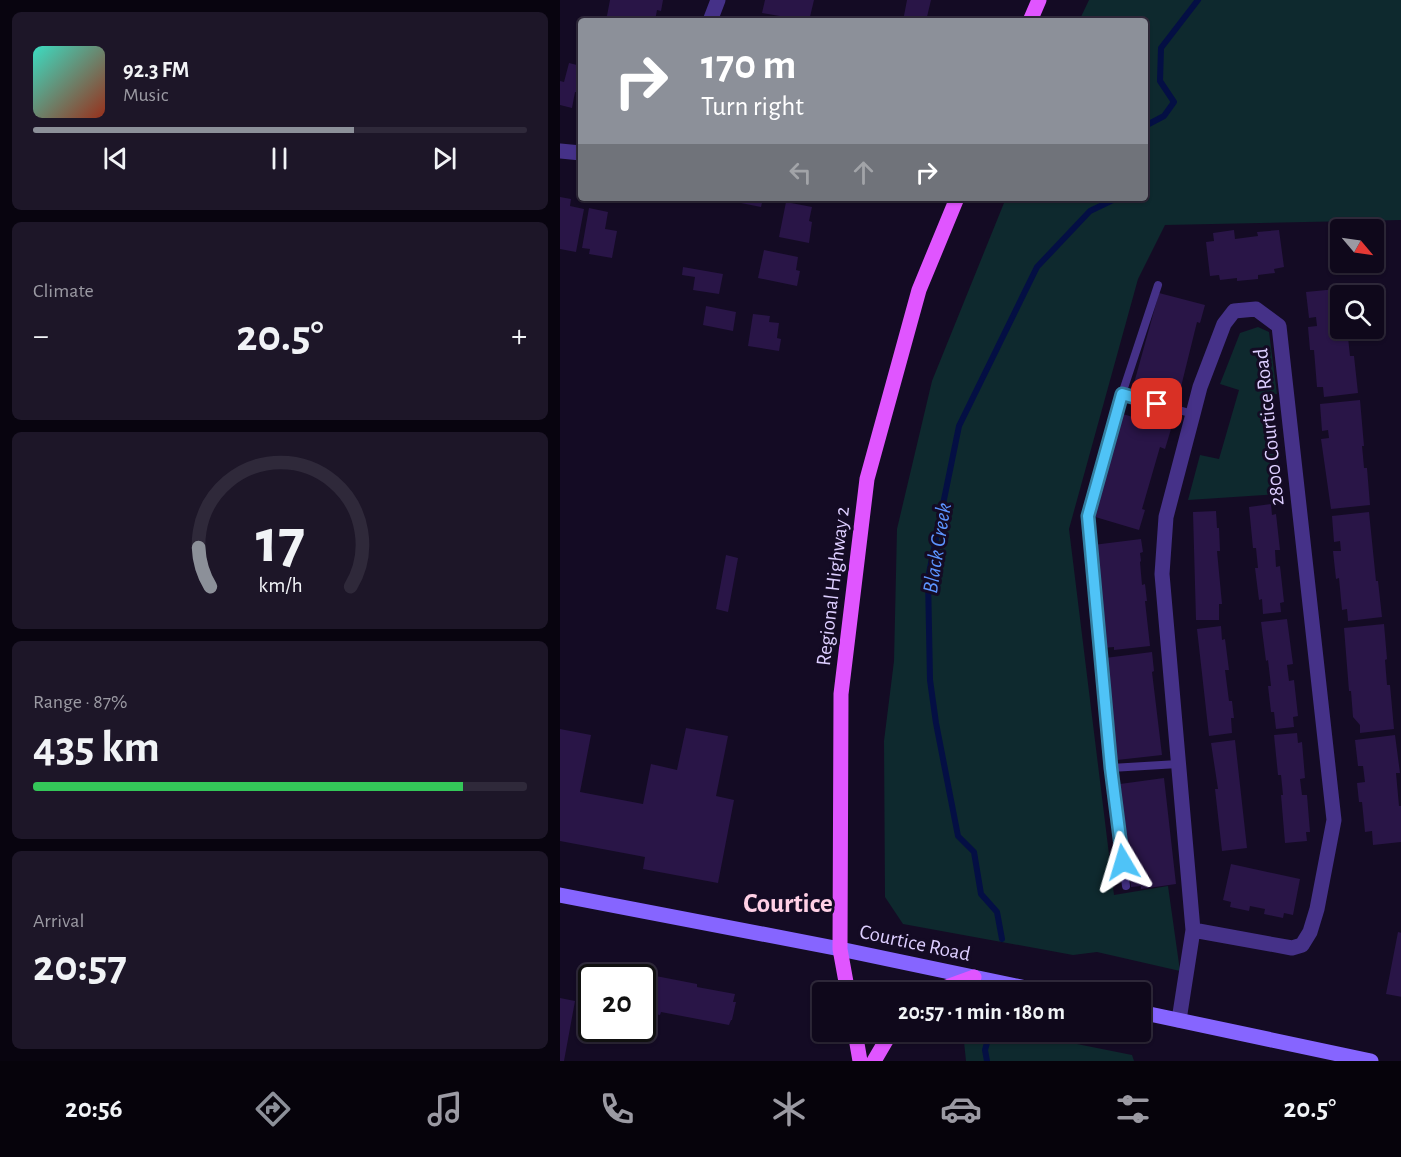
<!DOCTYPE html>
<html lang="en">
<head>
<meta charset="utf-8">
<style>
	:root { --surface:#0f081b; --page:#1d1628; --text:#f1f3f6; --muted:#9b9aa3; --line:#2f293a; --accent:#8c9099 }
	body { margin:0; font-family:"Alegreya Sans",sans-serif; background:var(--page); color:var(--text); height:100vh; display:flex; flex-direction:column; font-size:22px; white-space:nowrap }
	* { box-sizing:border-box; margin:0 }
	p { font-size:20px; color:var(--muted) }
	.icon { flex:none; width:33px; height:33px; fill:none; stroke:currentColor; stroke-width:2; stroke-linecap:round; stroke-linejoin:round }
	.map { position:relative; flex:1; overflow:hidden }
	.side { display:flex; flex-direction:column; gap:12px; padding:12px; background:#08040f; width:560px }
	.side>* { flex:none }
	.top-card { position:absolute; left:18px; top:18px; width:570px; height:183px; border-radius:6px; box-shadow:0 2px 4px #0004,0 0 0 2px var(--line); background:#8c9099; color:#fff; overflow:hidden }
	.needle { width:39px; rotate:119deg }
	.tools { position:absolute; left:770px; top:219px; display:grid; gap:12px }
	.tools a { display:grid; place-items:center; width:54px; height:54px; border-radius:6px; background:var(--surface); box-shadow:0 2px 4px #0004,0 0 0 2px var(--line); font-size:30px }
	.speed { position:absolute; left:18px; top:964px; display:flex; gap:12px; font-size:30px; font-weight:700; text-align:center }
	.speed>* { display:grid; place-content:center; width:78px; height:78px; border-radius:50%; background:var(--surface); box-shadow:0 2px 4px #0004,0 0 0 2px var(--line); line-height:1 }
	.speed .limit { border:3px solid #111; border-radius:9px; background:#fff; color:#111 }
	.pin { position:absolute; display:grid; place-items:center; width:51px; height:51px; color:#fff; margin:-26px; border-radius:12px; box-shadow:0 3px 9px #0006 }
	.me { position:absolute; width:66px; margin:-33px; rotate:353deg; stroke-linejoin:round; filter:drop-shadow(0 0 4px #0008) }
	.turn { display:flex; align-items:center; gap:21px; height:126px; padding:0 24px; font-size:27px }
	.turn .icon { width:78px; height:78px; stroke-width:2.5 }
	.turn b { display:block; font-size:42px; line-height:51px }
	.lanes { display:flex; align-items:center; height:57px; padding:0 24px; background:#0003; justify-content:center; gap:30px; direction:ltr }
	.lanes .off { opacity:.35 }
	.big { font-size:45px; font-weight:600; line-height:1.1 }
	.side .widget { flex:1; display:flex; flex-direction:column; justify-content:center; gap:9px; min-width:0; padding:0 21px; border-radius:9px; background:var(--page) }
	.side .dial { align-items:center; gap:0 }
	.dial svg { height:156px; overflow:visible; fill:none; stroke:var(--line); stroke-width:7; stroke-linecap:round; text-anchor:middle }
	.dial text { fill:var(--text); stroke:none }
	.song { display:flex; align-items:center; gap:18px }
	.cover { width:72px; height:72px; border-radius:9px; background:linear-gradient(135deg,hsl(170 70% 55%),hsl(10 70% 35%)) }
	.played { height:6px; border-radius:3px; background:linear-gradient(90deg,var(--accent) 65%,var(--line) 65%) }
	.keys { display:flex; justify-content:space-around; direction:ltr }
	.heat { display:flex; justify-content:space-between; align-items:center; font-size:33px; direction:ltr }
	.charge { height:9px; border-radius:4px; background:linear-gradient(90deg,#34c759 87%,var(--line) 0) }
	.trip { position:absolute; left:252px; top:982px; width:339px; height:60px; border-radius:6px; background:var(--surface); box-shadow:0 2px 4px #0004,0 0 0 2px var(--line); font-weight:600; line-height:60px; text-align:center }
	.tabs { display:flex; height:96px; justify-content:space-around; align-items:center; background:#06030b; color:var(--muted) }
	.tabs .icon { width:42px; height:42px }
	.tabs .selected { color:var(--accent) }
	.tabs b { font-size:27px; color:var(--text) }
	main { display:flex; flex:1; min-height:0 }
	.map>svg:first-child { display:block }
</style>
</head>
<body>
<main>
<section class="side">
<div class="widget">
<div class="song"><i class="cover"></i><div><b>92.3 FM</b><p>Music</p></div></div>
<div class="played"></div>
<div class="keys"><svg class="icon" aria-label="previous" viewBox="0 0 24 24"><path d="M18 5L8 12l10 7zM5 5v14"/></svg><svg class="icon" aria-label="pause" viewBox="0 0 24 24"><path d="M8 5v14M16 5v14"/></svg><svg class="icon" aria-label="next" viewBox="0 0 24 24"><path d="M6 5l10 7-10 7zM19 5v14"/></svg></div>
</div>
<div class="widget"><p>Climate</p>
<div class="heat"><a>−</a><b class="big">20.5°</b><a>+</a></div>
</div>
<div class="widget dial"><svg viewBox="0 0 100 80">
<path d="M14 69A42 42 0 1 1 86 69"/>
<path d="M14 69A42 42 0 0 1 8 49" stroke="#8c9099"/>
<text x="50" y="56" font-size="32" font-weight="700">17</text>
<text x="50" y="72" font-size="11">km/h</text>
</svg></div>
<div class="widget"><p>Range · 87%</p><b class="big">435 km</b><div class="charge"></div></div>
<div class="widget"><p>Arrival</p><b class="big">20:57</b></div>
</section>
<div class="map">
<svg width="842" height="1061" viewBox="0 0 842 1061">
	<rect width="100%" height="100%" fill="#140b24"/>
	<path fill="#0e292e" d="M529,0H841V220L605,225L578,279L509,529L554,895L608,886L620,971L537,952L513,955L343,924L325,897L324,741L334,661L337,529L372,381L446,198H585V21H519Z
		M698,327L709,332L717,394L701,397L708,454H717L721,494L628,500L640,455L659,459L679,390L660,384L680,333Z
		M403,1032H487L502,1041L572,1055L574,1061H406Z"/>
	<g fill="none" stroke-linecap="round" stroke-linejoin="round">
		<path stroke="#040f44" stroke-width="6" d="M585,126L604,116L614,102L600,81L601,48L638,0
			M442,939L437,912L421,894L414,852L398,836L376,723L370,680L368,578L399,426L477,267L530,211L557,198
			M427,1061L425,1050L430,1032"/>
	</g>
	<path fill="#291547" d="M50,0H103L101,11L97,10L95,21H46Z
		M205,0H254L249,21L202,13Z
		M347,0H371L366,21H343Z
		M9,63L21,66V93L15,92L12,108L0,105V81L4,82Z
		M0,197L11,199L10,206L24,209L16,252L0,249Z
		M177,198H203L201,207L176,202Z
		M226,202L252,207L249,221L252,222L249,243L219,237Z
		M29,208L48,212L45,229L57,231L52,258L29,254L30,249L22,248Z
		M674,230L675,239L698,236L697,232L719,230L724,267L714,269L715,273L698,275V279L677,281V278L660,280L659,275L650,276L646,242L654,241L653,233Z
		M204,250L238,257L236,270L240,271L237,286L198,278Z
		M123,267L163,274L159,294L133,290L135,277L122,275Z
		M787,288V296H780V328H787L790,356H794L798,393L764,397L763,387H757L754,350H750L748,327L757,326L756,317L749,318L746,292Z
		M599,293L645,305L640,323L637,322L616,407L571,394Z
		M146,306L176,312L173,331L143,325Z
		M193,314L210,316L209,322L219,323L217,338L221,339L219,351L188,346Z
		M800,400L804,446H802L803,456L804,468H807L810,505L771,509L761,439L769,438L768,430L762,431L760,404Z
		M563,414L611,429L605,449L600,447L582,509L585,510L579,530L532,516Z
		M711,504L712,515L716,514L720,550H715L716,567L720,566L724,602L720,603L721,612L703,614L702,599L699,600L695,568H698L696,548H693L689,507Z
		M656,511L657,528H659L660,551H657L662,604H659V620H636L633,512Z
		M809,512L816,581H818L822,617L788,621L787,609L782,610L779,578L776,579L773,551H781L780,541L774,542L772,516Z
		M581,539L583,552L580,553L581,561L580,562L582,585L585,584L587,601H585L590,646L554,650V647L543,648L541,631L543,630L533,545Z
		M166,555L178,558L168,612L156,609Z
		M727,619L733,664L727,665L729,681L734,680L738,716L733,717L734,727L716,729L714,712H711L708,686H711L708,660L706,661L701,622Z
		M824,624L827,659L825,660L827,685H830L834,729L800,733V725L793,717L791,691H789L784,628Z
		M661,626L662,640L665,639L669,670H665L669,701H672L674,718H671L672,733L649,736L637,629Z
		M592,652L594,671L592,672L602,755L557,760L545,658Z
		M126,728L168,736L156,796L174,800L158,883L83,869L85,857L0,841V729L31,735L20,792L83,804L91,764L117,770Z
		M737,733L738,743L742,742L745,778L740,779L742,795H747L750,832H746L747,841L725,843L721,795H723L721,775H718L714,735Z
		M835,735L840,773H836L839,806H842V842L813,845L812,831L805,832L802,802H799L797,783L805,782L803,766H798L795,740Z
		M675,740L687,848L662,851L655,789H658L651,743Z
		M604,778L616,884L581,889V886L571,887L560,784Z
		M671,864L740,879L733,915L724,913L723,918L704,914L705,909L690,906L689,911L670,907L671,902L663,900Z
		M838,932L842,933V997L826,994Z
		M70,971L137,984V987L175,994L173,1002H176L172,1020H171L169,1025L101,1012L100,1015L82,1012V978H69Z
		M0,998L15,1001L4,1061H0Z"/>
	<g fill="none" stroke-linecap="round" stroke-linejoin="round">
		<path stroke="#453188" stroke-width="8" d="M562,394L633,414
			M551,768L618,764
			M566,886L551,768L527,516L562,394L598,285"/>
		<path stroke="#453188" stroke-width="15" d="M150,21L158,0
			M0,151L21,153
			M619,1020L633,930L602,574L606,517L633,414L640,387L664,324L674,311L696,309L719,326L774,820L757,909L750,932L742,945L732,948L633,930"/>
		<path stroke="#8665ff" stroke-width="15" d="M0,895L280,949L490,993
			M580,1012L811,1061"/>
		<path stroke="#e055ff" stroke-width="15" d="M470,21L479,0
			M288,993L280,949L281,694L307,479L359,290L397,198
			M370,993L414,977
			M295,1032L300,1061
			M314,1061L331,1032"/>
	</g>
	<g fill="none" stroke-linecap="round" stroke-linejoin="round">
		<g stroke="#337fa1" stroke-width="15">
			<path id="route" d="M563,862L551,768L528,516L562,394L597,404"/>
		</g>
		<use href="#route" stroke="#4fc3f7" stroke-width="10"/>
	</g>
	<g text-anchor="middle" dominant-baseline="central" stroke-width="6" stroke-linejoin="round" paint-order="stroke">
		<g font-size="21" fill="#ddceff" stroke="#140b24">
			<text transform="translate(709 427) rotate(-96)">2800 Courtice Road</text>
			<text transform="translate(273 586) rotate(-83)">Regional Highway 2</text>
			<text transform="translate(355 943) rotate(12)">Courtice Road</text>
		</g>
		<g font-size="22" font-style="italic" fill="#5c94ff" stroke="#140b24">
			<text transform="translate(377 548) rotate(-81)">Black Creek</text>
		</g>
		<g font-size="27" font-weight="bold" fill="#ffd0e5" stroke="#140b24">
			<text x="228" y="903">Courtice</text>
		</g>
	</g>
</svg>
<div class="tools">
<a><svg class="needle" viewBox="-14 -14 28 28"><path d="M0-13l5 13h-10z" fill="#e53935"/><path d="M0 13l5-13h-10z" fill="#9b9aa3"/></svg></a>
<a><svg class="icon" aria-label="search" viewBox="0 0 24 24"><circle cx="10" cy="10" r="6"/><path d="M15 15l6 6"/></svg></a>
</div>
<div class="speed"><div class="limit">20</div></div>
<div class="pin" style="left:597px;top:404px;background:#d93025"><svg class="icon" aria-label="arrive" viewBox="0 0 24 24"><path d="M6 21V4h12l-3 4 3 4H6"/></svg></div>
<svg class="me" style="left:563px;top:862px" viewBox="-20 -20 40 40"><path d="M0-17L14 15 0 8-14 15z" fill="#4fc3f7" stroke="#fff" stroke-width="4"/></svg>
<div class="trip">20:57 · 1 min · 180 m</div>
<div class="top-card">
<div class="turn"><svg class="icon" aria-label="right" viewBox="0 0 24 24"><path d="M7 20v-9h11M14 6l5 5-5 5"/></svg><div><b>170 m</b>Turn right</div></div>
<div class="lanes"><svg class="icon off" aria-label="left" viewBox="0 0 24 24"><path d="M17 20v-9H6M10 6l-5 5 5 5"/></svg><svg class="icon off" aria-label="ahead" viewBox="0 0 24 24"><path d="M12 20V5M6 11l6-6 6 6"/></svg><svg class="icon" aria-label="right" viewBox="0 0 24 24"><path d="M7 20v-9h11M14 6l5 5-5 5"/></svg></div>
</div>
</div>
</main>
<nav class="tabs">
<b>20:56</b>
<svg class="icon selected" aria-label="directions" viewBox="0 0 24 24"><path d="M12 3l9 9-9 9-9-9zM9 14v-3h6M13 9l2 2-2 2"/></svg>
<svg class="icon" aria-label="music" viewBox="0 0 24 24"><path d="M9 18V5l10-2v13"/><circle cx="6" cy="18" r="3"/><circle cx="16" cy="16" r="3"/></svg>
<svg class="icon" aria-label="phone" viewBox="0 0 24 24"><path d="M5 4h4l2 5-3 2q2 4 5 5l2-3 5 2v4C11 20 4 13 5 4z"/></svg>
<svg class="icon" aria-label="climate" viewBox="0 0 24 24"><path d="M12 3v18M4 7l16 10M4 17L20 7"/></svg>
<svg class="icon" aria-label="car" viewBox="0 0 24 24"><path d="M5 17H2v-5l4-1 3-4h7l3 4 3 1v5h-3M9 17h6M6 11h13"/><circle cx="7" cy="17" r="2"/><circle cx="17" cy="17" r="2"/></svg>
<svg class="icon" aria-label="filters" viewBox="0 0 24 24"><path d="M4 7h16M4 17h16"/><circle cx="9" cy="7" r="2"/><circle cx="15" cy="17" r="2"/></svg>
<b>20.5°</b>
</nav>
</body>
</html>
